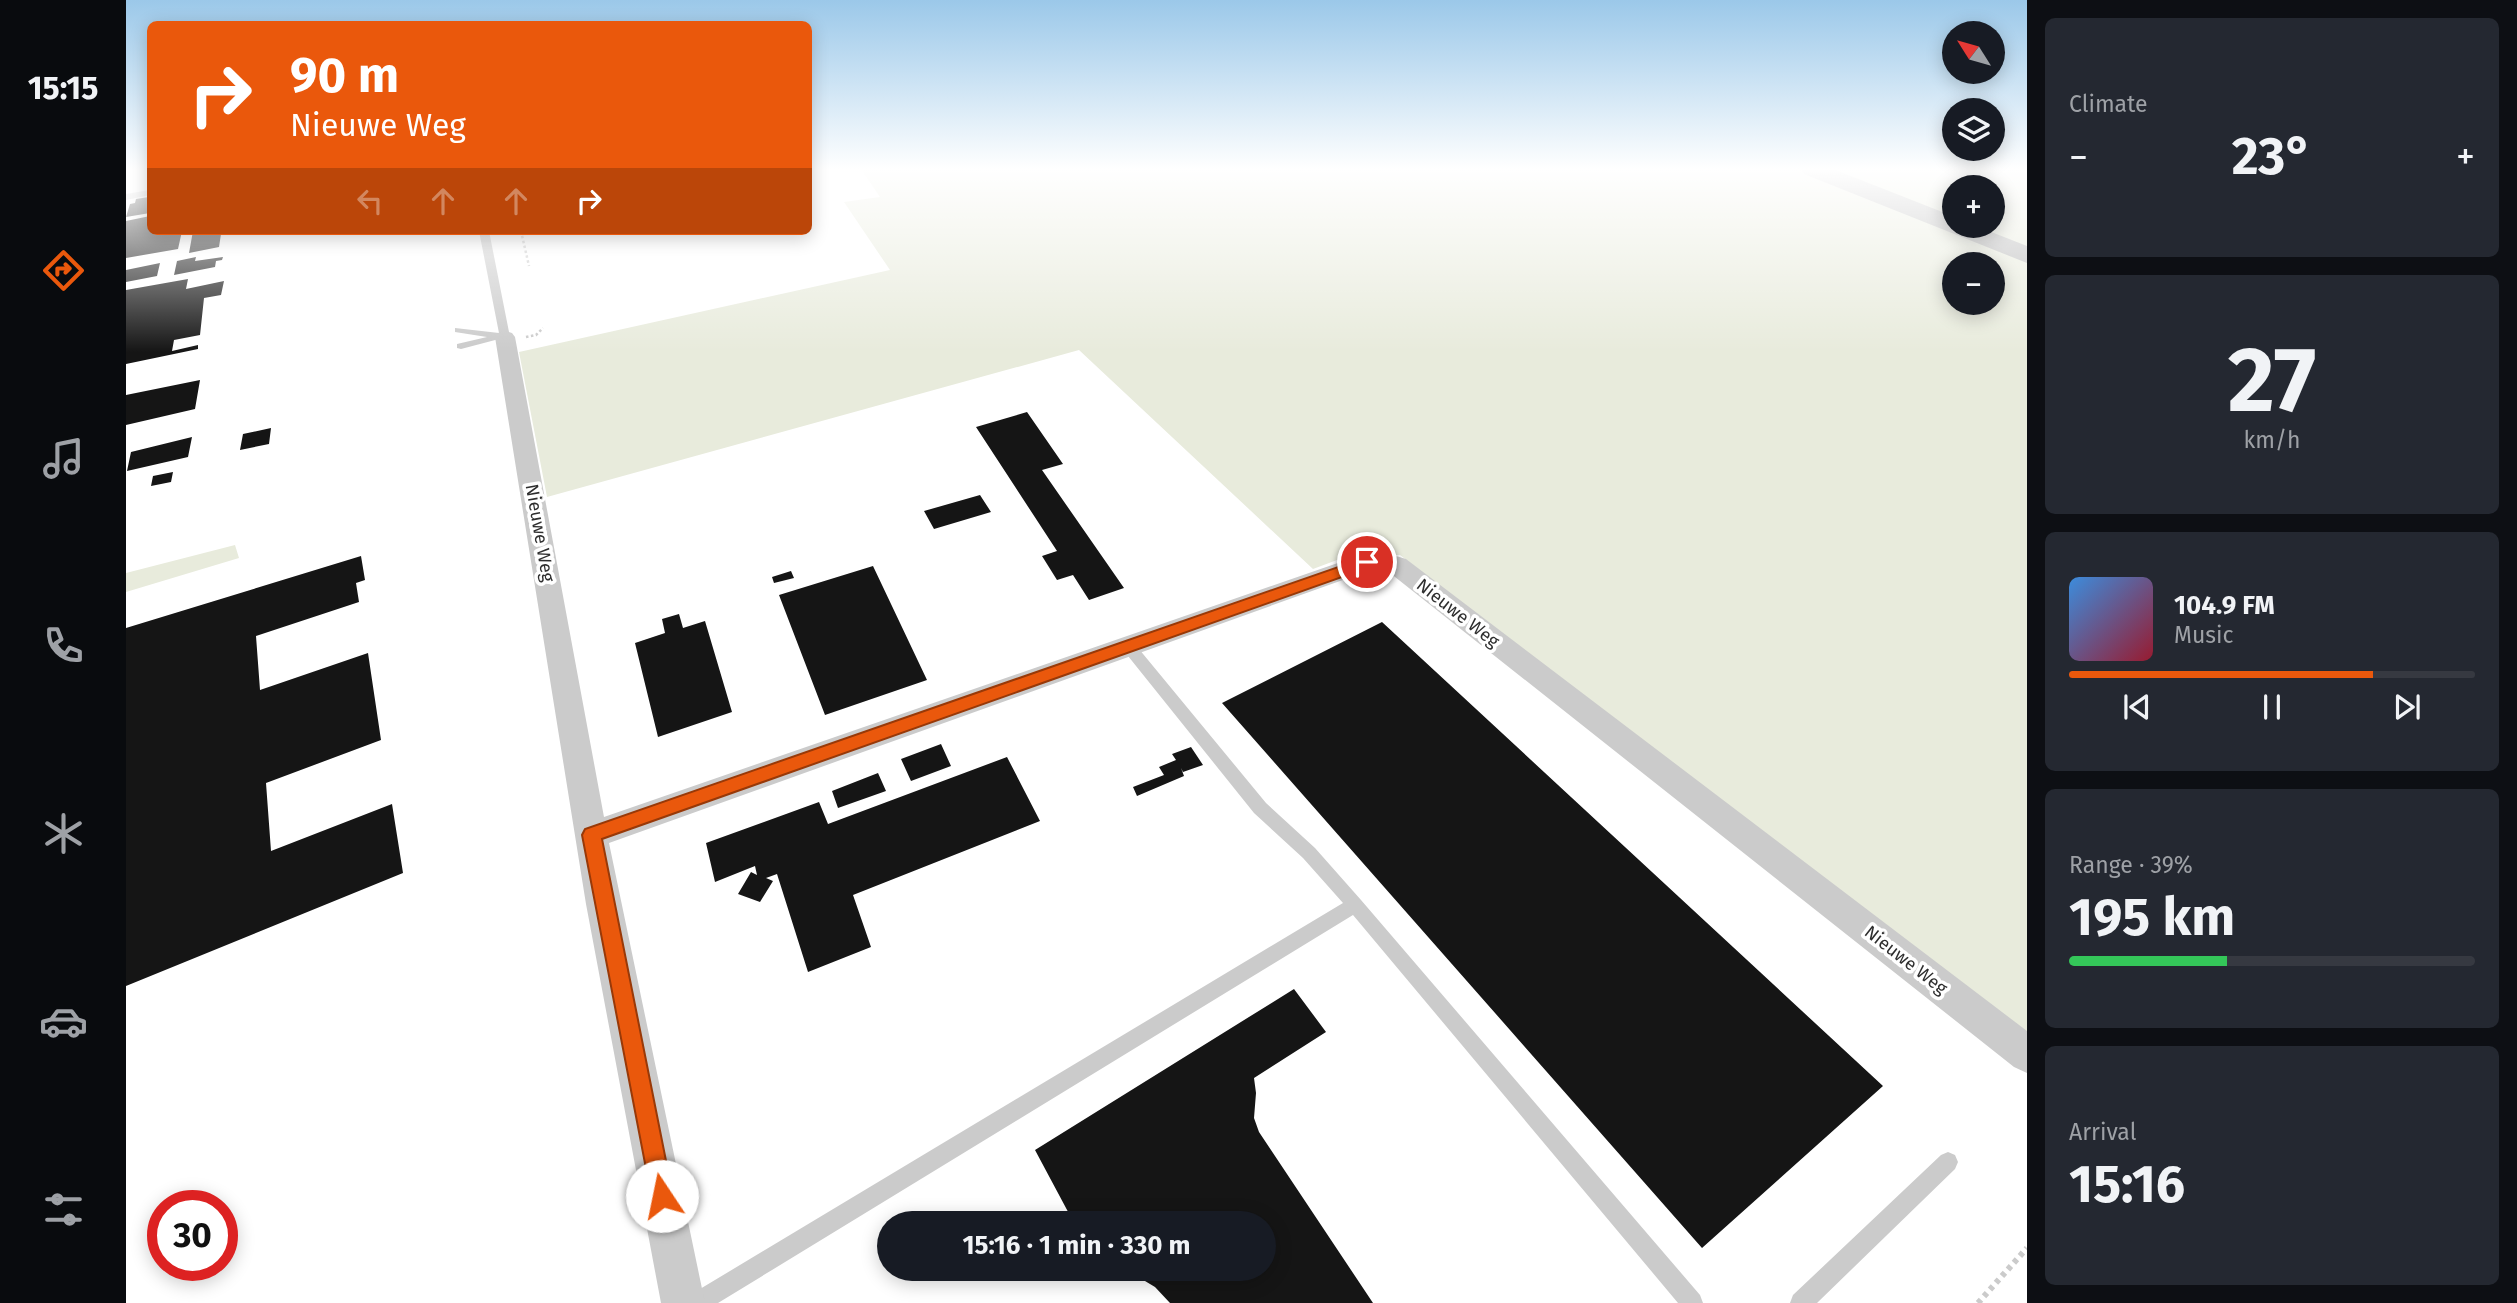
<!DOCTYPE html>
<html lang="en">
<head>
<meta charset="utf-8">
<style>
	:root { --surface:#171b24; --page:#242831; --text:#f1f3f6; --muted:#9ea1a6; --line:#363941; --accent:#ea580c }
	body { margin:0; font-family:"Fira Sans",sans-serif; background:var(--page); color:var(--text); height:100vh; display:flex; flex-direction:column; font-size:26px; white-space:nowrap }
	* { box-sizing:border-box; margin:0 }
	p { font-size:23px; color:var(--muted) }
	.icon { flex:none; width:38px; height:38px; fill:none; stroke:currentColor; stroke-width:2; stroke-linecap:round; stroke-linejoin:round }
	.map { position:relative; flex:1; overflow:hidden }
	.side { display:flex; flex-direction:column; gap:18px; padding:18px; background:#0d0f14; width:490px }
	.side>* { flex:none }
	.top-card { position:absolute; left:21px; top:21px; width:665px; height:214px; border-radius:10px; box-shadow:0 4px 18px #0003; background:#ea580c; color:#fff; overflow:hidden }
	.needle { width:46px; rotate:307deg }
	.buttons { position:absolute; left:1816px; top:21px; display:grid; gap:14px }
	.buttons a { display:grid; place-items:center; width:63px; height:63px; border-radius:50%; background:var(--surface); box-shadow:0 4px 18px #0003; font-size:35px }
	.speed { position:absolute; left:21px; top:1190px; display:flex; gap:14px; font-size:35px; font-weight:700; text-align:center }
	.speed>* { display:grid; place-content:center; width:91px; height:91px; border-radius:50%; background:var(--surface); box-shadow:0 4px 18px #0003; line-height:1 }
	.speed .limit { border:10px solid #d22; background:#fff; color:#111 }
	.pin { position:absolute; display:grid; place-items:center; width:60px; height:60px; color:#fff; margin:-30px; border:4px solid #fff; border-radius:50%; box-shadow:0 2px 7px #0007 }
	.me { position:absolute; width:77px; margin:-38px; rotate:349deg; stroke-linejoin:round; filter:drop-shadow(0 0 5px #0008) }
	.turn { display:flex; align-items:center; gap:24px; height:147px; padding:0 28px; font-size:32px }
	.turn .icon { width:91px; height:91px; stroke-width:2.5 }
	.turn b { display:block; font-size:49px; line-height:60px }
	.lanes { display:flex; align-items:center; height:66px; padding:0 28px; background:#0003; justify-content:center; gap:35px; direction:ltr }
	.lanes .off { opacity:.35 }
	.big { font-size:52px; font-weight:700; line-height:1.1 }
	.side .tile { flex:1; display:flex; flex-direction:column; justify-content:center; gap:10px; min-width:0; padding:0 24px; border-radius:10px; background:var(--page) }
	.side .dial { align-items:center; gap:0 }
	.dial b { font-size:91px; line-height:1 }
	.song { display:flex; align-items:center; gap:21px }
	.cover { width:84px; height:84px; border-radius:10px; background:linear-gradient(135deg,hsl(210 70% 55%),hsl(350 70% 35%)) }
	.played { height:7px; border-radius:4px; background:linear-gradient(90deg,var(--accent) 75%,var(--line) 75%) }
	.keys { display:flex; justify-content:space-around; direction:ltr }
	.heat { display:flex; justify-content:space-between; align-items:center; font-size:38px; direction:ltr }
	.charge { height:10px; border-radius:5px; background:linear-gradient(90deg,#34c759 39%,var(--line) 0) }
	.trip { position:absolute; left:751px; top:1211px; width:399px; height:70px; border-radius:35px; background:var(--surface); box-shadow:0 4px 18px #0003; font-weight:700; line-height:70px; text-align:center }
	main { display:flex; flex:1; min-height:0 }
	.tab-bar { display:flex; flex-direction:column; width:126px; justify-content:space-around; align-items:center; background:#090b0e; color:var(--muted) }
	.tab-bar .icon { width:49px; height:49px }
	.tab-bar .selected { color:var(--accent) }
	.tab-bar b { font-size:32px; color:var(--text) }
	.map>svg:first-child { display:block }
</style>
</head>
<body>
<main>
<nav class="tab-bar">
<b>15:15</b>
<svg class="icon selected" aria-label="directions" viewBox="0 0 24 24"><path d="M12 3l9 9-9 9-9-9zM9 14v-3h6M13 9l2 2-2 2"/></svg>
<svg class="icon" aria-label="music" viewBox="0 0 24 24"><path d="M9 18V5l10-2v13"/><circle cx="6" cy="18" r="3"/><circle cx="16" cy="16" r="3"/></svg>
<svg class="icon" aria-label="phone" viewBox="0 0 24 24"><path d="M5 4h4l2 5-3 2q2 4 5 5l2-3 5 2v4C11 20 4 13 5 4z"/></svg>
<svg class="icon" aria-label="climate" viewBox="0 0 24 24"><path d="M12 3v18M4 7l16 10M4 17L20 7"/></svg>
<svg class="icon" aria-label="car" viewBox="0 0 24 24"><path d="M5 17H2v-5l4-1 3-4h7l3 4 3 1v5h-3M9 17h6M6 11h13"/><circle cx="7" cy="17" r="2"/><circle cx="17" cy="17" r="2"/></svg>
<svg class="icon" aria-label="filters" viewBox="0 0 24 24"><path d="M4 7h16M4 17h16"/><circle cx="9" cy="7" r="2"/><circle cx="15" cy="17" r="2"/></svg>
</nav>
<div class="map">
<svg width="1901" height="1303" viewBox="0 0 1901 1303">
	<rect width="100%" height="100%" fill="#fff"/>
	<path fill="#e8ebdc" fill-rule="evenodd" d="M735,169H1901V1043L1274,555L1227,554L1187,569L953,350L421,497L393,352L764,270L718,202L754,197ZM1829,187H1867V226H1829ZM1829,264H1867V303H1829Z
		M109,545L113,558L0,592V573Z"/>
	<path fill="#151515" d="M23,197L24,213L0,217L4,204L9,203L10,199Z
		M24,216V231H56L52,249L0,258V221Z
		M67,231H102V232L95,234L93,247L63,253Z
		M70,257L69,261L97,257L96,260L90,261L89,267L48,275L51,261Z
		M34,263L31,276L0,282V270Z
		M62,279L60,289L98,281L95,295L78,298L74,335L48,340L46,351L72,345V349L0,364V290Z
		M74,380L69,409L0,425V395Z
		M901,412L937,464L916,470L998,588L963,600L947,575L931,580L916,556L931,551L850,427Z
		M145,428L143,444L114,450L117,434Z
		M66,437L62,457L1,471L5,452Z
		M47,472L45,482L25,486L27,476Z
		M854,495L865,512L808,529L798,511Z
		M235,556L239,580L230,583L233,602L130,636L134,690L242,653L255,740L140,783L145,851L266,804L277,873L0,986V628Z
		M747,566L801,680L699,715L653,595Z
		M665,571L668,578L648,583L646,577Z
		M553,614L557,628L579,621L606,712L532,737L509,643L539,633L536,619Z
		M1256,622L1757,1086L1576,1248L1096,703Z
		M815,744L825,766L785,781L775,759Z
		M1065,747L1077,765L1057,772L1055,768L1058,776L1011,796L1007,787L1038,775L1033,767L1050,760L1046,754Z
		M881,757L914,821L727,895L745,947L682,972L651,874L640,878L647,881L634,902L612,894L625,872L631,875L629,866L589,882L580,843L693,802L702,824Z
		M752,773L760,791L712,808L706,791Z
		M1168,989L1200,1032L1128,1078L1130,1093L1128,1118L1133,1132L1247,1303H1044L1029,1287L999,1269H1138V1223H948L909,1150Z"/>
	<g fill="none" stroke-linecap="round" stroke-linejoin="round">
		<path stroke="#cbcbcb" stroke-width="2.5" stroke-dasharray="2.5 2.5" stroke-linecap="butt" d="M395,231L403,266
			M400,337L410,335L417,328"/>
		<path stroke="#cbcbcb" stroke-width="6" stroke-dasharray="4.5 4.5" stroke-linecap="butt" d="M1852,1303L1901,1248"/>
		<path fill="#cbcbcb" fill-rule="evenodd" d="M24,190V195L0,200V194Z
			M353,231H363L384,337L379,340L373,339L335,349L331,348V344L361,337L329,332V328L373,333Z
			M1003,642L1008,643L1140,803L1189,848L1235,900L1574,1295L1577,1303H1552L1227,915L592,1303H561L564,1295L1217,903L1177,858L1128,813L998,651L996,647L998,643Z
			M1822,1152L1829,1155L1832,1162L1829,1169L1691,1303H1664L1667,1295L1815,1155Z"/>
		<path fill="#cbcbcb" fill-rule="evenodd" d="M379,331L386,333L389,337L478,817L1232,556C1247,551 1265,554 1280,559L1901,1031V1073L1888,1067L1264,573L1242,571L483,843L579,1303H535L460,904L369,337L372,333Z"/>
		<path fill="#b8b8b8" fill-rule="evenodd" d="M1675,169H1707L1829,217V226H1850L1901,246V263L1678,174Z"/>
	</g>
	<linearGradient id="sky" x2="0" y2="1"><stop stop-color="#9bc8e9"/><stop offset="0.48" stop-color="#fff"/><stop offset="1" stop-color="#fff" stop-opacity="0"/></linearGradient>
	<rect width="1901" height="352" fill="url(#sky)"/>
	<path fill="#ea580c" stroke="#983908" stroke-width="2" d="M1241,557L1249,562L1247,566L476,839L547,1196L544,1205L536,1208L527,1205L456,835L459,829Z"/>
	<g text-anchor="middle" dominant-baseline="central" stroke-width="7" stroke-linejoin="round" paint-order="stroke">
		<g font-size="18" fill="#2e2e2e" stroke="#fff">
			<text transform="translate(414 533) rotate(80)">Nieuwe Weg</text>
			<text transform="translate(1332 613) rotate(38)">Nieuwe Weg</text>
			<text transform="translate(1780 960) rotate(38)">Nieuwe Weg</text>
		</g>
	</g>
</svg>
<div class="buttons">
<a><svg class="needle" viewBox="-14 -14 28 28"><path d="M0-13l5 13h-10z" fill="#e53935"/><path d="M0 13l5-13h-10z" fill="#9ea1a6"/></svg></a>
<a><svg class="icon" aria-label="layers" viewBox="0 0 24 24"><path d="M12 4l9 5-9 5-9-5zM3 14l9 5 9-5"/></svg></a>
<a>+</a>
<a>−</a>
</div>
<div class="speed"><div class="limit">30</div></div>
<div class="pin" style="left:1241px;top:562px;background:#d93025"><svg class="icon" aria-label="arrive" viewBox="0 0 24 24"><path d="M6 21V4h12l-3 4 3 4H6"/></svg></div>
<svg class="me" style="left:536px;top:1196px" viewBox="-20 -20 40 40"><circle r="19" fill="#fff"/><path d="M0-13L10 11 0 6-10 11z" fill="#ea580c"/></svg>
<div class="trip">15:16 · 1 min · 330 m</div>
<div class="top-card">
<div class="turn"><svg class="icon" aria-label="right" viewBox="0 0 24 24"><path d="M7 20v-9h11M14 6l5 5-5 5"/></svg><div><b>90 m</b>Nieuwe Weg</div></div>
<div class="lanes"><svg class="icon off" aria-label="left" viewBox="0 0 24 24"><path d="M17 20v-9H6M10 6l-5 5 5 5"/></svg><svg class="icon off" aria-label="ahead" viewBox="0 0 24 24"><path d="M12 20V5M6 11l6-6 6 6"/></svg><svg class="icon off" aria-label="ahead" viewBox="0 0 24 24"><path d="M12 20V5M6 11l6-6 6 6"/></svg><svg class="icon" aria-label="right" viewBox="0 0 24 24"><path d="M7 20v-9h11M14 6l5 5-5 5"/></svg></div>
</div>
</div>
<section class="side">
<div class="tile"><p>Climate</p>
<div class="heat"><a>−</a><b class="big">23°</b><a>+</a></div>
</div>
<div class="tile dial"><b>27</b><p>km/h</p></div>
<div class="tile">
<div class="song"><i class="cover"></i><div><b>104.9 FM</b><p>Music</p></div></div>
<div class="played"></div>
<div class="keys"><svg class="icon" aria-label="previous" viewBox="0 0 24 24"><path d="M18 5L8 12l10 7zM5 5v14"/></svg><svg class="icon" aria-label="pause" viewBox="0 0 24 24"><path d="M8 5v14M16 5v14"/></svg><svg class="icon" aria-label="next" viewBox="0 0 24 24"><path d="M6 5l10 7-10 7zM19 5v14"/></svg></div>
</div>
<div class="tile"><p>Range · 39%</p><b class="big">195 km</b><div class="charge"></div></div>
<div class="tile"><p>Arrival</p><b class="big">15:16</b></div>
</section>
</main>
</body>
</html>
